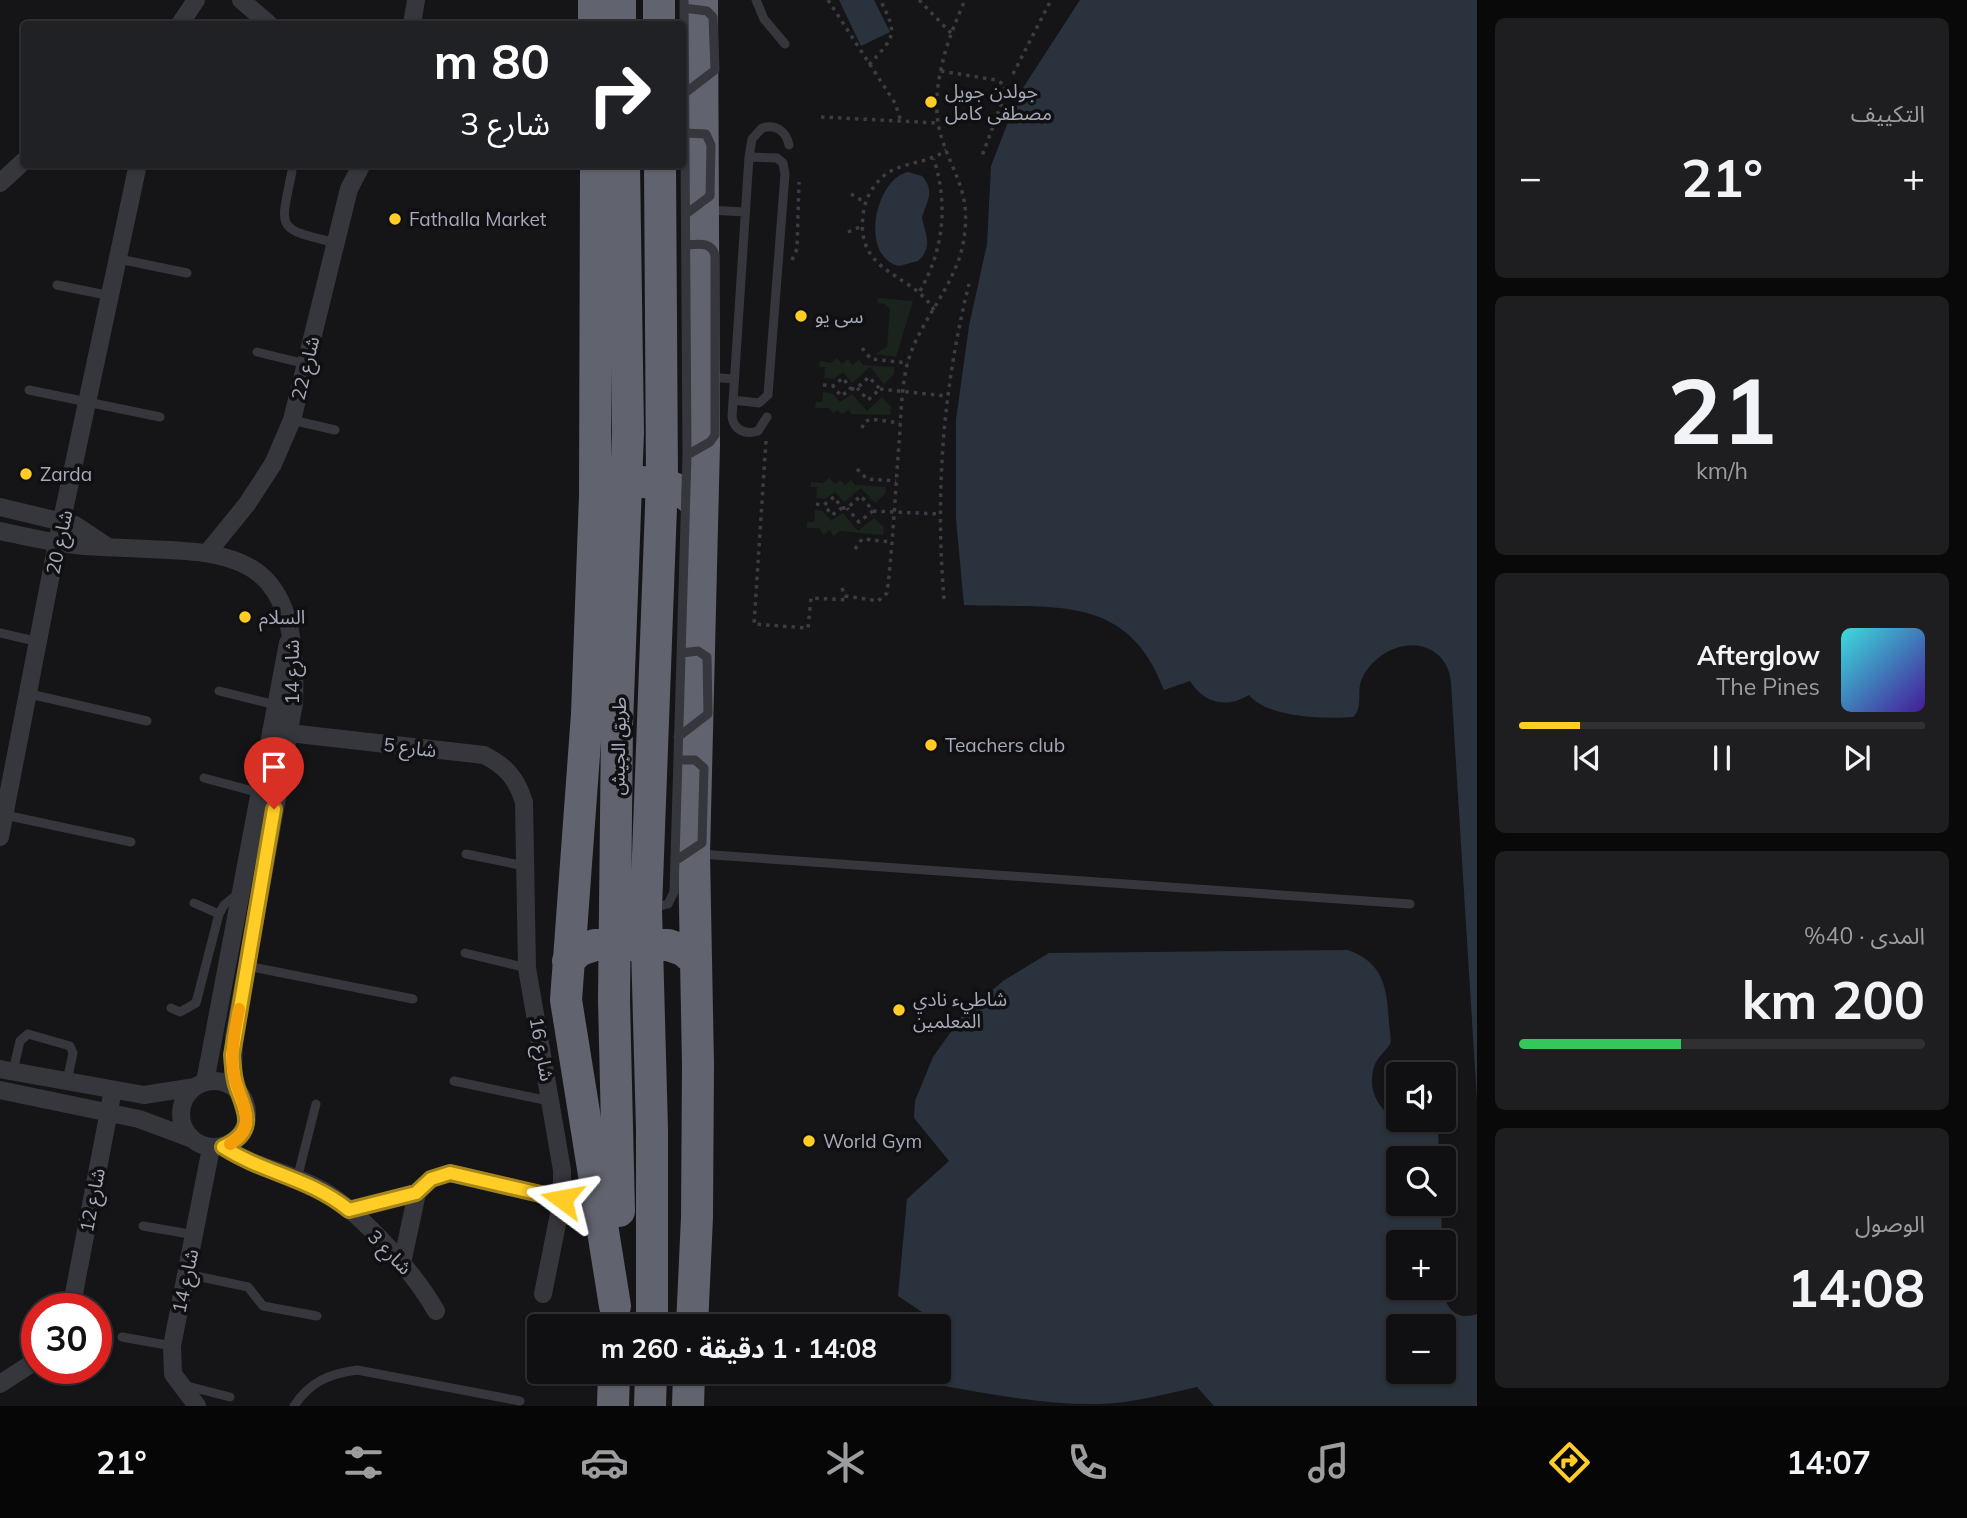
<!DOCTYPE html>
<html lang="ar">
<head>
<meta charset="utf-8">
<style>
	:root { --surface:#101012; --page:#1e1e20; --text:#f1f3f6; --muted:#9c9d9f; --line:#303032; --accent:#ffcd26 }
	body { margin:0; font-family:Mulish,"Noto Sans Arabic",sans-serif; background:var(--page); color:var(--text); direction:rtl; height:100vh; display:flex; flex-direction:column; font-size:26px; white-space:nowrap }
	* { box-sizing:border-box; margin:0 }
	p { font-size:23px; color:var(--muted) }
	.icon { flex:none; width:38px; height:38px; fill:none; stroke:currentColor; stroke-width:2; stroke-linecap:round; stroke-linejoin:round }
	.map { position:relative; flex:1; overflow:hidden; direction:ltr }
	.details { display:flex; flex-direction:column; gap:18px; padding:18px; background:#09090a; width:490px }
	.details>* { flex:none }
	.top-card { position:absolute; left:21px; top:21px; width:665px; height:147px; border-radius:7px; box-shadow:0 2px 5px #0004,0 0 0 2px var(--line); direction:rtl; background:#202124; color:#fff; overflow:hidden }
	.fabs { position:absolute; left:1386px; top:1062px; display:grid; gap:14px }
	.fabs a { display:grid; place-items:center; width:70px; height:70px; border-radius:7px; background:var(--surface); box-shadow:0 2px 5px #0004,0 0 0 2px var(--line); font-size:35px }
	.speed { position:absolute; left:21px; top:1293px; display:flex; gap:14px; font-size:35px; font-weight:700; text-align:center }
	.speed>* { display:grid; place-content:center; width:91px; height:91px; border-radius:50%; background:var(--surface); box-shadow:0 2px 5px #0004,0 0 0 2px var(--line); line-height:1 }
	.speed .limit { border:10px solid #d22; background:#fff; color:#111 }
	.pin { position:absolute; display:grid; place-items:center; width:60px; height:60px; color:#fff; margin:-72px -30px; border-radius:50% 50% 50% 0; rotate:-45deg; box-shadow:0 0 7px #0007 }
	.pin .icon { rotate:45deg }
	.me { position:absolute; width:77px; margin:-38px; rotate:283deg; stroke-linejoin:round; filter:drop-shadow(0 0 5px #0008) }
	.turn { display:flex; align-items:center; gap:24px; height:147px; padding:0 21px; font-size:32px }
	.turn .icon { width:91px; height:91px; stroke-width:2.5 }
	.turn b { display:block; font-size:49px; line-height:60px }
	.big { font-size:52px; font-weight:700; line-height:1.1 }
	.details .tile { flex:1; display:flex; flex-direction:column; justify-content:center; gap:10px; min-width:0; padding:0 24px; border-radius:10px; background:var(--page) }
	.details .dial { align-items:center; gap:0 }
	.dial b { font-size:91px; line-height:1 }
	.song { display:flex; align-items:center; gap:21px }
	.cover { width:84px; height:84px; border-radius:10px; background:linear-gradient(135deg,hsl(180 70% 55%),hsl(260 70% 35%)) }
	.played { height:7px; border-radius:4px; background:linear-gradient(90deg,var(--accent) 15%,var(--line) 15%) }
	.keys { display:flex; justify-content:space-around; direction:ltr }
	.heat { display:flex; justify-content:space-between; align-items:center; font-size:38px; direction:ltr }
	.charge { height:10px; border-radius:5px; background:linear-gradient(90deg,#34c759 40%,var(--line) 0) }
	.trip { position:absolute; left:527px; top:1314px; width:424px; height:70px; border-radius:7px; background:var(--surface); box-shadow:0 2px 5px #0004,0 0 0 2px var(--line); font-weight:700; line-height:70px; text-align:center; direction:rtl }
	.tab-bar { display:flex; height:112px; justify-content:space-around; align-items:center; background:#060607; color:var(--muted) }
	.tab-bar .icon { width:49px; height:49px }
	.tab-bar .current { color:var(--accent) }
	.tab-bar b { font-size:32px; color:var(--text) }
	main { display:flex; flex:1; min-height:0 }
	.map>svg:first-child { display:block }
</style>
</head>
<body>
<main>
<section class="details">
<div class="tile"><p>التكييف</p>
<div class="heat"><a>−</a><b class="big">21°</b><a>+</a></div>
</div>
<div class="tile dial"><b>21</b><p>km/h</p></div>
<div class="tile">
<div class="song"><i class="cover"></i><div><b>Afterglow</b><p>The Pines</p></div></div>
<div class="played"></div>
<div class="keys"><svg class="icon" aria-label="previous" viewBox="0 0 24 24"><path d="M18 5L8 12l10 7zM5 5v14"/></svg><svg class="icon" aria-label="pause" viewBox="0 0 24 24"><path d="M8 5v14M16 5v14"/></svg><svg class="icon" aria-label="next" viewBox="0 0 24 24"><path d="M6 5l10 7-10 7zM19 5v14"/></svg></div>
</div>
<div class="tile"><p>المدى · 40%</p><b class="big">200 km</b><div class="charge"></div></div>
<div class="tile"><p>الوصول</p><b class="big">14:08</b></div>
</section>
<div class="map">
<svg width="1477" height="1406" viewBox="0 0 1477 1406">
	<rect width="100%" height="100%" fill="#151518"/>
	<path fill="#1b231d" d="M878,298L913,301L896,357L875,354L887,347L890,309L885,304L877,303Z
		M837,358L842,364L848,359L852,365L859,360L863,365L894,367V374L884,384L870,367L852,383L843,372L834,379L824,378L825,367H819L820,361L831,363Z
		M823,392L832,393L840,402L852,394L867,411L882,397L891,407L890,415L851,414L849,410L842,414L838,410L833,413L829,408H815L816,402H822Z
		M829,478L835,484L840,480L845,485L851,480L855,485L886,487L885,494L875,503L861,488L844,502L835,492L825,499L816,498L817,487H811V482L823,483Z
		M815,510L823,511L831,521L843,513L858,531L874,518L884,527L883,535L840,531L834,536L829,530L824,535L819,528H807V522H814Z"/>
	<path fill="#2a323d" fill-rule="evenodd" d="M839,0H874L890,32L861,46Z
		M1080,0H1477V1101L1451,683C1450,670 1445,659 1433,651C1408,635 1371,654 1361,681C1357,692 1363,709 1353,717C1324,719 1268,718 1249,695C1226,709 1204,703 1190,681L1164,690C1127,591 1052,609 964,605L956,519V420L969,326L987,244L991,166L1019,94Z
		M908,172L922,176C936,192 926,201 922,218C926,236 933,247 918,261L899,266C858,256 876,178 908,172Z
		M1348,950C1384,963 1387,988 1389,1023C1389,1028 1392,1039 1390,1044C1384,1054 1375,1058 1373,1071C1365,1109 1405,1132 1438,1130L1439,1158H1398V1204H1441L1442,1242H1398V1288H1444C1444,1308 1456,1321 1477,1314V1406H1214L1197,1387C1165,1394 1133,1403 1100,1404C1048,1405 995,1395 944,1386L928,1372H938V1326H925V1314L898,1296L907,1199L949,1161L914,1118L915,1101L933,1057L962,1016L1003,981L1049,953ZM1398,1326H1444V1372H1398Z"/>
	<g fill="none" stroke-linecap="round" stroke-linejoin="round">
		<path stroke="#3c3d44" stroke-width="3.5" stroke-dasharray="3.5 5" stroke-linecap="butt" d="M828,0L895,103L901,121
			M919,0L951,33
			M869,65C894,37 899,35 880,0
			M941,71L996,80L1005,85V94L982,156
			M1013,74L1051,0
			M821,117L938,123
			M851,194L866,203
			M848,232L862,226
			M792,260L797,249L799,182
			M920,291C944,249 948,205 934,159
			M934,310C911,272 856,274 863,216C864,200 873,184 886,174C905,161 928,164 946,150
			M862,348L871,359L908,363
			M823,385L833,386L843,378L851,389L841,396L833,386
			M851,389L857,388L869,377L880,389L868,400L857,388
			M880,389L946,396
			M862,428L864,422L871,419L900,423
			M766,441L754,624L808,628L811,598L849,600
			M857,469L867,479L896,481
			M816,504L824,505L834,497L842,508L832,515L824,505
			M842,508H847L861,496L873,511L859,522L847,508
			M873,511L939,514
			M855,549L862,539L892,542
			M842,588L845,596L878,601L887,593C893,544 895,494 899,444C901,418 901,391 907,365C920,316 961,283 965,230C969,191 953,173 942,139C927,95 947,40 965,0
			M944,599C935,492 943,388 969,284"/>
		<path stroke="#36363d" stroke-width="9" d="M756,0L764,19L785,44
			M292,171C280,231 275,228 336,243
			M709,210L745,212
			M119,259L187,273
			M57,285L111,296
			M257,352L306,364
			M708,377L734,379
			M29,390L160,417
			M733,400L759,403L768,395L785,174L783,163L777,158L749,157
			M767,417L758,431C745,435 734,430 732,417L749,157L752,139L762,128C776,124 786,131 789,145
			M292,420L335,430
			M0,633L39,642
			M219,691L276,705
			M30,694L147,721
			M204,778L260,793
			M5,815L131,842
			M466,854L525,866
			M699,854L1410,904
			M194,903L219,914
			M465,953L527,968
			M247,966L413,999
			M171,1008L180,1012L196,1003L219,914L224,905L239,893
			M13,1071L20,1041L28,1034L70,1046L73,1053L67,1081
			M454,1081L549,1101
			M297,1179L316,1104
			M143,1226L195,1235
			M187,1274L248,1287L263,1306L317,1316
			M122,1337L172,1346
			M183,1385L230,1397
			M294,1406C310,1382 328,1374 357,1370L520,1401"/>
		<path stroke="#36363d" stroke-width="18" d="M241,0L269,24
			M180,24L196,0
			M412,24L416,0
			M0,183L24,161
			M0,507L75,525L108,547
			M0,531C28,537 56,544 84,546C217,555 301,530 294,703L234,1037L233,1073L238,1091
			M208,552L247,504L273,464L292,420L349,189L362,164
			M271,731L484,755C506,766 517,779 524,802L527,968L562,1170V1199L543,1294
			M0,837L57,543L138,164
			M0,1069L144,1095L195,1087
			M181 1114a33 33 0 1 1 66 0a33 33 0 1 1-66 0Z
			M205,1082L288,643
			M0,1090L139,1119L190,1138
			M223,1147C251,1165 282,1171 312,1185C354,1203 414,1272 436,1311
			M349,1210L417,1193L431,1179L450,1173L562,1199
			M402,1263L417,1193
			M71,1309L113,1090
			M0,1384L37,1360
			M197,1406L173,1374L172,1346L211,1148"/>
		<path stroke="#61636e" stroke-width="32" d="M594,0V24
			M620,0V24
			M659,24V0
			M596,164L595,495L587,714L566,1000L615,1306
			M599,492C629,475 684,479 701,511
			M568,961L580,950L595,945H668L683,950L694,959
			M692,1326L697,1217L698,1064L694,854L704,445L702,0
			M613,1406L614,1372
			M650,1406L651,1372
			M688,1406L689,1372"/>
		<path stroke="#36363d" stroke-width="9" d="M684,8L707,11L713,17L715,70L685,93
			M685,133L706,134L711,145L710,196L686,214
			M686,245C698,244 712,241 715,256V435L710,442L687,455
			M678,737L708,714L707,657L698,651L681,653
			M675,861L702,843L704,768L695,760H678
			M652,908L668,904L674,892L687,455L684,0"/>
		<path stroke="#61636e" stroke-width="32" d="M619,1211L614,1000L617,725L628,432L624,164
			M652,1326V1130L646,909L662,480L660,164"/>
	</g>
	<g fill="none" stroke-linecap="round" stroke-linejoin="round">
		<g stroke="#a68519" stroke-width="18">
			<path id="route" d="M274,809L232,1055C233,1066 233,1077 237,1088C247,1114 256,1132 223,1147C265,1174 308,1177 349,1210L416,1193L431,1179L450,1173L562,1199"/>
		</g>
		<use href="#route" stroke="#ffcd26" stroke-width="12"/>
		<path stroke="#f59e0b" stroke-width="12" d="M230,1144C263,1124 236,1097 233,1070C231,1050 235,1029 239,1009"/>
	</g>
	<g fill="#ffcd26" stroke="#101013" stroke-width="2.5">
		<circle cx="931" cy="102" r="7"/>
		<circle cx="395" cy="219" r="7"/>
		<circle cx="801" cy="316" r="7"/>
		<circle cx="26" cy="474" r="7"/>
		<circle cx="245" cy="617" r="7"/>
		<circle cx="931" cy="745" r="7"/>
		<circle cx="899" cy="1010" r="7"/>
		<circle cx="809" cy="1141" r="7"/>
	</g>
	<g text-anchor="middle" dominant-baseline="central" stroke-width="7" stroke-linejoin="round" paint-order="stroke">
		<g font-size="19" fill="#a6aab9" stroke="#101013" text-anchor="start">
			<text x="945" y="91">جولدن جويل<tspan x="945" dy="22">مصطفى كامل</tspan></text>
			<text x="409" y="219">Fathalla Market</text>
			<text x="815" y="316">سى يو</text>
			<text x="40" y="474">Zarda</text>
			<text x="259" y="617">السلام</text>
			<text x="945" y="745">Teachers club</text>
			<text x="913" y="999">شاطيء نادي<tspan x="913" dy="22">المعلمين</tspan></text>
			<text x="823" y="1141">World Gym</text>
		</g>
		<g font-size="19" fill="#a6aab9" stroke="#101013">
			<text transform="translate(305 368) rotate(-76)">شارع 22</text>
			<text transform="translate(59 542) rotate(-78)">شارع 20</text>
			<text transform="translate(292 672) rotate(-90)">شارع 14</text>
			<text transform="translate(618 746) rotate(-89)">طريق الجيش</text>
			<text transform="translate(410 747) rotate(7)">شارع 5</text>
			<text transform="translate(542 1049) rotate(80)">شارع 16</text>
			<text transform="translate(92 1200) rotate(-79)">شارع 12</text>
			<text transform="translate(390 1252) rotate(46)">شارع 3</text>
			<text transform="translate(185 1281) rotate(-78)">شارع 14</text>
		</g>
	</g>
</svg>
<div class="fabs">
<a><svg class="icon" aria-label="sound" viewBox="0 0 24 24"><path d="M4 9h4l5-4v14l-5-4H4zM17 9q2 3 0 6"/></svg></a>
<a><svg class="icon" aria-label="search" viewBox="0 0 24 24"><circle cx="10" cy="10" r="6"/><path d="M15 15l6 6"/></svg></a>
<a>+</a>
<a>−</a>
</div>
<div class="speed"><div class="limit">30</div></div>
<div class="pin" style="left:274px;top:809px;background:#d93025"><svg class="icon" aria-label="arrive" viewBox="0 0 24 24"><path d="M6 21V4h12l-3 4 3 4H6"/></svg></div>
<svg class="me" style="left:562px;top:1199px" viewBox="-20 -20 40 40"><path d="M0-17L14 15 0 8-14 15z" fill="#ffcd26" stroke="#fff" stroke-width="4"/></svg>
<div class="trip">14:08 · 1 دقيقة · 260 m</div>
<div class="top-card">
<div class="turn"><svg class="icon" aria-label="right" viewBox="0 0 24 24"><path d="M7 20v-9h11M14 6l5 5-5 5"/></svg><div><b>80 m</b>شارع 3</div></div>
</div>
</div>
</main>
<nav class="tab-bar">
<b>14:07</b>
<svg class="icon current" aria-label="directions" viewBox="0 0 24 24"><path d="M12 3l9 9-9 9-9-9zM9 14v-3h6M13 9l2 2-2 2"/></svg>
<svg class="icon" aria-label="music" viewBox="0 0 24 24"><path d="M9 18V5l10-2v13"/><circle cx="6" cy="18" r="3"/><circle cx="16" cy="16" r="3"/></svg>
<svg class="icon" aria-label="phone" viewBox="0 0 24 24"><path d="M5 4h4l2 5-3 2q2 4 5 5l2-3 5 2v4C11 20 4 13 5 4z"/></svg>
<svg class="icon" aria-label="climate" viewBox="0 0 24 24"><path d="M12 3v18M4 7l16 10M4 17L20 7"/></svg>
<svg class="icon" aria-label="car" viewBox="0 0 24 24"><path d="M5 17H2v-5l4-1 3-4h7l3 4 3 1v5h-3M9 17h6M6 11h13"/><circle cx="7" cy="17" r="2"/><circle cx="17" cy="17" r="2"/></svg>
<svg class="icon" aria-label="filters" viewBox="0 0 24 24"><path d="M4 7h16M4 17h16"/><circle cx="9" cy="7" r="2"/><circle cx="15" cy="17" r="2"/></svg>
<b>21°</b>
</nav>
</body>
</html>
